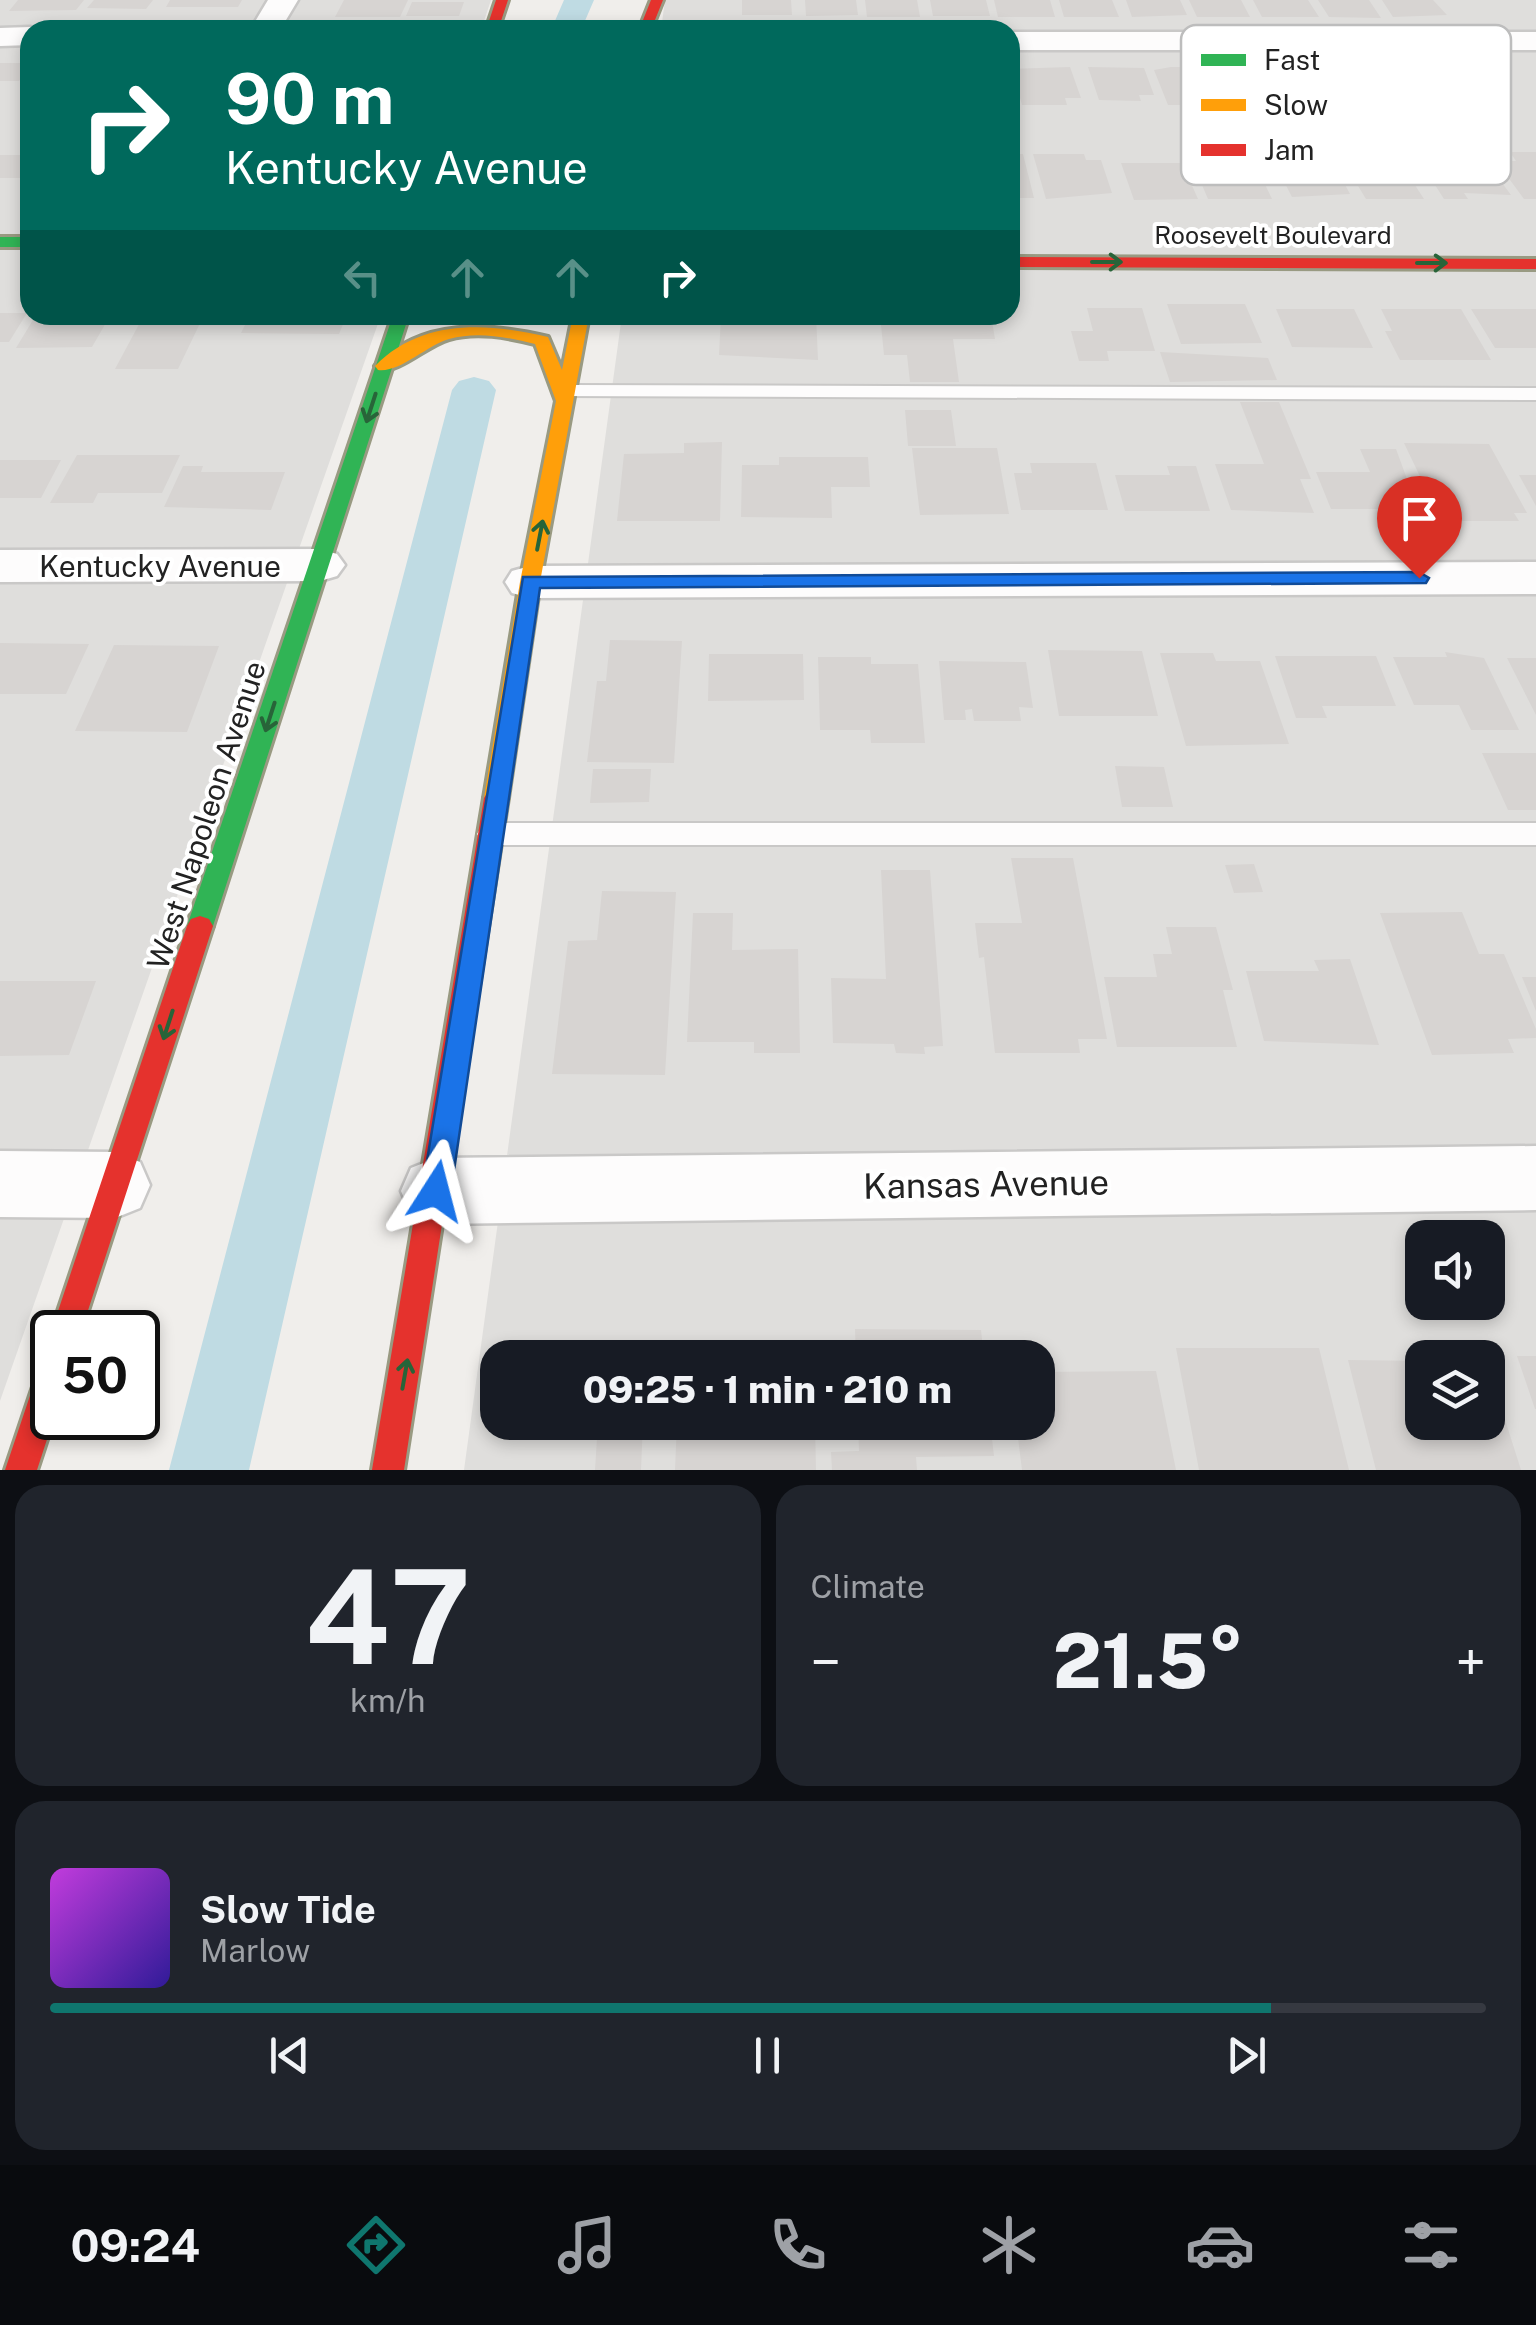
<!DOCTYPE html>
<html lang="en">
<head>
<meta charset="utf-8">
<style>
	:root { --surface:#171b24; --page:#20242c; --text:#f1f3f6; --muted:#9ea1a6; --line:#363941; --accent:#0f766e }
	body { margin:0; font-family:"Public Sans",sans-serif; background:var(--page); color:var(--text); height:100vh; display:flex; flex-direction:column; font-size:38px; white-space:nowrap }
	* { box-sizing:border-box; margin:0 }
	p { font-size:32px; color:var(--muted) }
	.icon { flex:none; width:55px; height:55px; fill:none; stroke:currentColor; stroke-width:2; stroke-linecap:round; stroke-linejoin:round }
	.map { position:relative; height:1470px; overflow:hidden }
	.sheet { display:flex; flex-direction:column; gap:15px; padding:15px; background:#0d0f14; flex:1 }
	.sheet>* { flex:none }
	.guide { position:absolute; left:20px; top:20px; width:1000px; height:305px; border-radius:30px; box-shadow:0 5px 15px #0003; background:#00695c; color:#fff; overflow:hidden }
	.buttons { position:absolute; left:1405px; top:1220px; display:grid; gap:20px }
	.buttons a { display:grid; place-items:center; width:100px; height:100px; border-radius:20px; background:var(--surface); box-shadow:0 5px 15px #0003; font-size:50px }
	.speed { position:absolute; left:30px; top:1310px; display:flex; gap:20px; font-size:50px; font-weight:700; text-align:center }
	.speed>* { display:grid; place-content:center; width:130px; height:130px; border-radius:50%; background:var(--surface); box-shadow:0 5px 15px #0003; line-height:1 }
	.speed .limit { border:5px solid #111; border-radius:15px; background:#fff; color:#111 }
	.pin { position:absolute; display:grid; place-items:center; width:85px; height:85px; color:#fff; margin:-102px -42px; border-radius:50% 50% 50% 0; rotate:-45deg; box-shadow:0 0 10px #0007 }
	.pin .icon { rotate:45deg }
	.me { position:absolute; width:110px; margin:-55px; rotate:9deg; stroke-linejoin:round; filter:drop-shadow(0 0 8px #0008) }
	.turn { display:flex; align-items:center; gap:35px; height:210px; padding:0 40px; font-size:45px }
	.turn .icon { width:130px; height:130px; stroke-width:2.5 }
	.turn b { display:block; font-size:70px; line-height:85px }
	.lanes { display:flex; align-items:center; height:95px; padding:0 40px; background:#0003; justify-content:center; gap:50px; direction:ltr }
	.lanes .off { opacity:.35 }
	.big { font-size:75px; font-weight:800; line-height:1.1 }
	.sheet .card { flex:1; display:flex; flex-direction:column; justify-content:center; gap:15px; min-width:0; padding:0 35px; border-radius:30px; background:var(--page) }
	.sheet .dial { align-items:center; gap:0 }
	.dial b { font-size:130px; line-height:1 }
	.song { display:flex; align-items:center; gap:30px }
	.cover { width:120px; height:120px; border-radius:15px; background:linear-gradient(135deg,hsl(290 70% 55%),hsl(250 70% 35%)) }
	.played { height:10px; border-radius:5px; background:linear-gradient(90deg,var(--accent) 85%,var(--line) 85%) }
	.keys { display:flex; justify-content:space-around; direction:ltr }
	.heat { display:flex; justify-content:space-between; align-items:center; font-size:55px; direction:ltr }
	.sheet .tiles { flex:1; display:grid; gap:15px; grid-template-columns:1fr 1fr }
	.card:last-child { grid-column:span 2 }
	.trip { position:absolute; left:480px; top:1340px; width:575px; height:100px; border-radius:30px; background:var(--surface); box-shadow:0 5px 15px #0003; font-weight:800; line-height:100px; text-align:center }
	.menu { display:flex; height:160px; justify-content:space-around; align-items:center; background:#090b0e; color:var(--muted) }
	.menu .icon { width:70px; height:70px }
	.menu .current { color:var(--accent) }
	.menu b { font-size:45px; color:var(--text) }
	.map>svg:first-child { display:block }
</style>
</head>
<body>
<div class="map">
<svg width="1536" height="1470" viewBox="0 0 1536 1470">
	<rect width="100%" height="100%" fill="#f0eeeb"/>
	<path fill="#dfdedc" fill-rule="evenodd" d="M0,0H491L481,30H30V315H381L0,1401Z
		M665,0H1536V1470H464L622,315H1010V30H661ZM1422,1238H1488V1302H1422ZM498,1358H1038V1422H498ZM1422,1358H1488V1422H1422Z"/>
	<g fill="none" stroke-linecap="round" stroke-linejoin="round">
		<path fill="#bfdbe3" fill-rule="evenodd" d="M564,0H594L581,30H551Z
			M474,377L489,381L496,390L249,1470H169L452,390L459,381Z"/>
	</g>
	<path fill="#d7d4d2" d="M18,0H84L76,10L9,11Z
		M94,0H153L146,9L87,8Z
		M170,0H242L238,7H166Z
		M344,0H408L400,17H335Z
		M742,0H791L792,15H742Z
		M805,0H856L858,15L806,16Z
		M865,0H917L920,17H867Z
		M930,0H986L990,16H933Z
		M994,0H1050L1055,17H998Z
		M1059,0H1112L1119,17H1064Z
		M1126,0H1180L1187,15L1132,17Z
		M1189,0H1241L1250,17H1197Z
		M1253,0H1308L1319,17H1262Z
		M1318,0H1369L1381,18L1329,17Z
		M1382,0H1433L1447,15L1393,17Z
		M412,2H464L459,16H406Z
		M340,20H381L376,30H335Z
		M0,63H30V68L19,81H0Z
		M1070,67L1081,98H1065L1067,105H1022L1012,69Z
		M1088,67L1144,68L1154,95H1139L1141,101L1099,100Z
		M1171,67H1211L1228,105H1168L1154,70Z
		M1510,152H1536V199H1524L1496,161H1516Z
		M1338,153H1405L1419,174H1398L1411,179L1424,199H1366Z
		M1010,154H1023L1034,198H1010Z
		M1033,154H1084L1086,160H1101L1112,193L1046,199Z
		M0,155H30V178H0Z
		M1449,156H1482L1511,195L1464,193L1468,199H1444L1419,160H1451Z
		M1190,157H1234L1241,172H1259L1272,199H1208Z
		M1121,163H1182L1198,199L1134,200Z
		M1275,164H1334L1350,194L1292,197Z
		M1167,304H1245L1262,343L1181,344Z
		M1087,308H1142L1155,351H1107L1109,361H1079L1071,331H1093Z
		M1276,309H1354L1373,348L1292,347Z
		M1381,309H1461L1491,360H1400L1385,331H1392Z
		M1471,309H1536V348H1495Z
		M0,313H27L9,342H0Z
		M36,315H83L79,321H107L92,347L16,348Z
		M144,315H204L178,369H115Z
		M250,315H347L339,334L241,333Z
		M721,315H816L818,360L719,355Z
		M880,315H991L995,339H953L959,382H910L907,355H884Z
		M1160,352L1268,358L1277,380L1170,382Z
		M1240,402H1279L1311,479H1300L1314,513L1231,510L1215,464H1264Z
		M905,410H951L956,446H908Z
		M722,442L720,521H617L624,454L684,453V443Z
		M1404,443L1489,444L1527,513H1514L1519,521H1453L1448,510H1436Z
		M912,448H997L1009,514L920,515Z
		M1360,449H1396L1418,509H1331L1316,472H1370Z
		M77,455H180L162,493H98L93,503H50Z
		M779,457H868L870,487H831L832,518L741,517L742,465H779Z
		M0,460H61L41,498H0Z
		M1030,463H1096L1108,510H1021L1014,473H1032Z
		M183,466H203L201,472H285L271,510L164,507Z
		M1167,466H1196L1210,511H1125L1115,475H1170Z
		M1519,475H1536V506Z
		M610,640L682,641L674,763L587,762L597,681H606Z
		M0,643L89,644L66,694H0Z
		M114,645L219,646L187,732L75,731Z
		M1048,650L1142,651L1158,716H1059Z
		M1445,652L1484,658L1519,730H1471L1459,705H1414L1393,657H1447Z
		M1160,653H1213L1216,661H1260L1289,744L1186,746Z
		M709,654H803L804,700L708,701Z
		M1275,656H1376L1396,706H1322L1327,718H1296Z
		M818,657H871V664H918L925,743H871L870,730H820Z
		M1507,658H1536V715Z
		M939,661L1026,662L1033,708L1019,707L1021,721H974L972,709L965,710L966,720H944Z
		M1482,753H1536V810H1508Z
		M1115,766L1164,767L1173,807H1122Z
		M593,769H651L649,802L590,803Z
		M1011,858H1073L1107,1039H1078L1080,1053H995L984,957L979,958L975,923H1022Z
		M1254,864L1263,892L1234,893L1225,865Z
		M881,870H930L943,1046L924,1047L925,1054L896,1053L894,1044L833,1043L831,978L886,979Z
		M602,891L676,892L665,1075L552,1074L568,941L597,940Z
		M1462,912L1479,954H1504L1536,1029V1038L1508,1039L1514,1053L1432,1055L1380,913Z
		M693,913H733L732,950L798,949L800,1053H754V1042H687Z
		M1166,927H1216L1233,990H1223L1237,1047H1117L1104,977H1157L1153,954H1172Z
		M1350,959L1379,1045L1264,1041L1246,971H1319L1314,960Z
		M1522,977H1536V1011Z
		M0,981H96L69,1055L0,1056Z
		M855,1329L981,1330L984,1358H856Z
		M679,1344H813V1358H679Z
		M646,1346V1358H602L603,1347Z
		M1176,1348H1319L1349,1470H1199Z
		M1517,1356H1536V1409H1535Z
		M1348,1360L1422,1361V1422H1488V1366L1521,1470H1376Z
		M1156,1371L1176,1470H1022L1016,1422H1038V1372Z
		M598,1422H643L641,1470H595Z
		M677,1422H815L816,1470H675Z
		M858,1422H990L994,1456L916,1457L917,1470H832L831,1452L859,1451Z"/>
	<g fill="none" stroke-linecap="round" stroke-linejoin="round">
		<g stroke="#c9c8c7" stroke-width="4">
			<path id="lane" d="M568,385L1536,388V400L560,396V386Z
				M492,823H1536V845H492L482,842L477,834L482,826Z"/>
		</g>
		<g stroke="#c9c8c7" stroke-width="5">
			<path id="street" d="M268,0H298L280,30H250Z
				M30,27L41,30H30V45L0,46V28Z
				M1010,32H1536V50H1010Z
				M320,549L337,554L345,565L337,576L320,581L0,582V550Z
				M1536,562V594L530,598L512,593L505,582L512,571L530,566Z
				M1536,1146V1210L436,1224L411,1214L401,1191L411,1168L436,1158Z
				M0,1151L115,1152L140,1162L150,1185L140,1208L115,1218L0,1217Z"/>
		</g>
		<g stroke="#999a82" stroke-width="6">
			<path id="fast" d="M0,237H30V247H0Z
				M393,315H409L213,926L209,933L200,936L191,933L187,926Z"/>
		</g>
		<g stroke="#999a82" stroke-width="6">
			<path id="slow" d="M573,315H589L540,582L508,798L504,804H488L484,798L520,582L556,401L535,344C507,337 477,331 449,339C427,345 400,373 378,370L375,366C422,318 489,323 548,337L562,370Z"/>
		</g>
		<g stroke="#999a82" stroke-width="6">
			<path id="jam" d="M496,0H508L498,30H486Z
				M651,0H663L651,30H639Z
				M1010,257L1536,259V269L1010,267Z
				M496,789L504,792L508,798L404,1470H372L484,798L488,792Z
				M200,916L209,919L213,926L81,1332H52V1337L51,1332L187,926L191,919Z
				M52,1358L54,1418L37,1470H5L41,1363Z"/>
		</g>
		<use href="#lane" fill="#fdfcfc" fill-rule="evenodd"/>
		<use href="#street" fill="#fdfcfc" fill-rule="evenodd"/>
		<use href="#fast" fill="#30b455" fill-rule="evenodd"/>
		<use href="#slow" fill="#ff9f0a" fill-rule="evenodd"/>
		<use href="#jam" fill="#e5322d" fill-rule="evenodd"/>
	</g>
	<defs><path id="oneway-shaft" d="M-6 0H5M1.5-3L5.5 0L1.5 3" fill="none" stroke-width="1.6" stroke-linecap="round" stroke-linejoin="round" transform="scale(2.5)"/></defs>
	<g stroke="#286439">
		<use href="#oneway-shaft" transform="translate(1107 262)"/>
		<use href="#oneway-shaft" transform="translate(1432 263)"/>
		<use href="#oneway-shaft" transform="translate(371 408) rotate(108)"/>
		<use href="#oneway-shaft" transform="translate(540 535) rotate(-79)"/>
		<use href="#oneway-shaft" transform="translate(270 717) rotate(108)"/>
		<use href="#oneway-shaft" transform="translate(168 1025) rotate(108)"/>
		<use href="#oneway-shaft" transform="translate(405 1374) rotate(-80)"/>
	</g>
	<path fill="#1a73e8" stroke="#114b97" stroke-width="2.5" d="M1419,572L1429,578L1426,583L540,588L451,1191L447,1200L436,1204L426,1200L422,1191L523,577Z"/>
	<g text-anchor="middle" dominant-baseline="central" stroke-width="8" stroke-linejoin="round" paint-order="stroke">
		<g font-size="25" fill="#222" stroke="#fff">
			<text x="1273" y="235">Roosevelt Boulevard</text>
		</g>
		<g font-size="30" fill="#222" stroke="#fff">
			<text x="160" y="566">Kentucky Avenue</text>
			<text transform="translate(206 815) rotate(-72)">West Napoleon Avenue</text>
		</g>
		<g font-size="35" fill="#222" stroke="#fff">
			<text transform="translate(986 1184) rotate(-1)">Kansas Avenue</text>
		</g>
	</g>
	<rect x="1181" y="25" width="330" height="160" rx="15" fill="#fff" stroke="#bdbdbd" stroke-width="2.5"/>
	<rect x="1201" y="54" width="45" height="12" fill="#30b455"/>
	<rect x="1201" y="99" width="45" height="12" fill="#ff9f0a"/>
	<rect x="1201" y="144" width="45" height="12" fill="#e5322d"/>
	<g font-size="28" fill="#222">
		<text x="1264" y="70">Fast</text>
		<text x="1264" y="115">Slow</text>
		<text x="1264" y="160">Jam</text>
	</g>
</svg>
<div class="buttons">
<a><svg class="icon" aria-label="sound" viewBox="0 0 24 24"><path d="M4 9h4l5-4v14l-5-4H4zM17 9q2 3 0 6"/></svg></a>
<a><svg class="icon" aria-label="layers" viewBox="0 0 24 24"><path d="M12 4l9 5-9 5-9-5zM3 14l9 5 9-5"/></svg></a>
</div>
<div class="speed"><div class="limit">50</div></div>
<div class="pin" style="left:1419px;top:578px;background:#d93025"><svg class="icon" aria-label="arrive" viewBox="0 0 24 24"><path d="M6 21V4h12l-3 4 3 4H6"/></svg></div>
<svg class="me" style="left:436px;top:1191px" viewBox="-20 -20 40 40"><path d="M0-17L14 15 0 8-14 15z" fill="#1a73e8" stroke="#fff" stroke-width="4"/></svg>
<div class="trip">09:25 · 1 min · 210 m</div>
<div class="guide">
<div class="turn"><svg class="icon" aria-label="right" viewBox="0 0 24 24"><path d="M7 20v-9h11M14 6l5 5-5 5"/></svg><div><b>90 m</b>Kentucky Avenue</div></div>
<div class="lanes"><svg class="icon off" aria-label="left" viewBox="0 0 24 24"><path d="M17 20v-9H6M10 6l-5 5 5 5"/></svg><svg class="icon off" aria-label="ahead" viewBox="0 0 24 24"><path d="M12 20V5M6 11l6-6 6 6"/></svg><svg class="icon off" aria-label="ahead" viewBox="0 0 24 24"><path d="M12 20V5M6 11l6-6 6 6"/></svg><svg class="icon" aria-label="right" viewBox="0 0 24 24"><path d="M7 20v-9h11M14 6l5 5-5 5"/></svg></div>
</div>
</div>
<section class="sheet">
<div class="tiles">
<div class="card dial"><b>47</b><p>km/h</p></div>
<div class="card"><p>Climate</p>
<div class="heat"><a>−</a><b class="big">21.5°</b><a>+</a></div>
</div>
<div class="card">
<div class="song"><i class="cover"></i><div><b>Slow Tide</b><p>Marlow</p></div></div>
<div class="played"></div>
<div class="keys"><svg class="icon" aria-label="previous" viewBox="0 0 24 24"><path d="M18 5L8 12l10 7zM5 5v14"/></svg><svg class="icon" aria-label="pause" viewBox="0 0 24 24"><path d="M8 5v14M16 5v14"/></svg><svg class="icon" aria-label="next" viewBox="0 0 24 24"><path d="M6 5l10 7-10 7zM19 5v14"/></svg></div>
</div>
</div>
</section>
<nav class="menu">
<b>09:24</b>
<svg class="icon current" aria-label="directions" viewBox="0 0 24 24"><path d="M12 3l9 9-9 9-9-9zM9 14v-3h6M13 9l2 2-2 2"/></svg>
<svg class="icon" aria-label="music" viewBox="0 0 24 24"><path d="M9 18V5l10-2v13"/><circle cx="6" cy="18" r="3"/><circle cx="16" cy="16" r="3"/></svg>
<svg class="icon" aria-label="phone" viewBox="0 0 24 24"><path d="M5 4h4l2 5-3 2q2 4 5 5l2-3 5 2v4C11 20 4 13 5 4z"/></svg>
<svg class="icon" aria-label="climate" viewBox="0 0 24 24"><path d="M12 3v18M4 7l16 10M4 17L20 7"/></svg>
<svg class="icon" aria-label="car" viewBox="0 0 24 24"><path d="M5 17H2v-5l4-1 3-4h7l3 4 3 1v5h-3M9 17h6M6 11h13"/><circle cx="7" cy="17" r="2"/><circle cx="17" cy="17" r="2"/></svg>
<svg class="icon" aria-label="filters" viewBox="0 0 24 24"><path d="M4 7h16M4 17h16"/><circle cx="9" cy="7" r="2"/><circle cx="15" cy="17" r="2"/></svg>
</nav>
</body>
</html>
